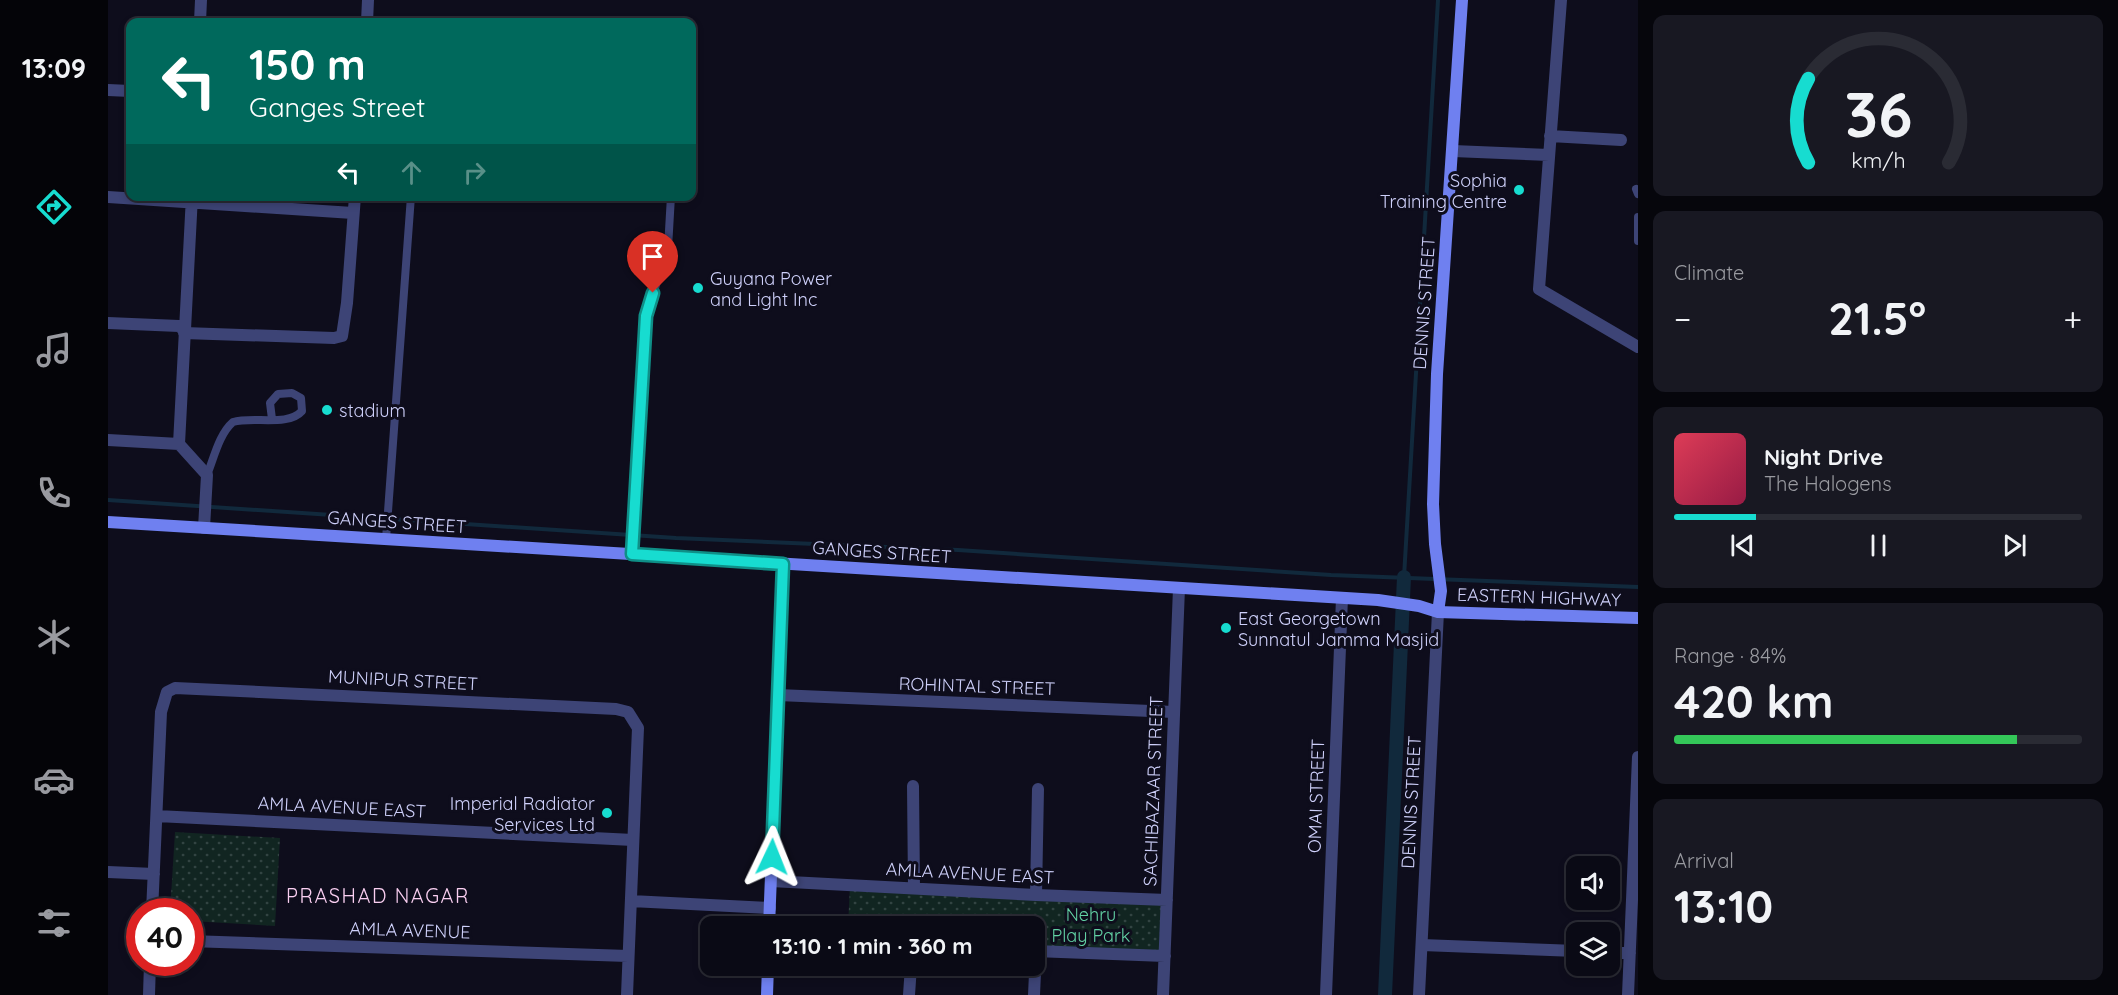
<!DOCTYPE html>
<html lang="en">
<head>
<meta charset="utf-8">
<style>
	:root { --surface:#0a0a15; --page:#181822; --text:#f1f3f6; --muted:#999aa0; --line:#2a2b34; --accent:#17dcd0 }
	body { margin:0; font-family:Quicksand,sans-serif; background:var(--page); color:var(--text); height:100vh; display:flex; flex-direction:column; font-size:22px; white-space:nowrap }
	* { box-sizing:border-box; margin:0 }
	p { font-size:20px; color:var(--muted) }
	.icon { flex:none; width:33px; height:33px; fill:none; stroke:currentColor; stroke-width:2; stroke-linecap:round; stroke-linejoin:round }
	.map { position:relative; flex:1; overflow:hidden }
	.drawer { display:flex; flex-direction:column; gap:15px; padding:15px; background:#06060c; width:480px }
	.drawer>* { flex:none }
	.hud { position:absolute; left:18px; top:18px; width:570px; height:183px; border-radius:12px; box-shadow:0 3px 9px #0003,0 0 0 2px var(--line); background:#00695c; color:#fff; overflow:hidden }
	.fabs { position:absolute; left:1458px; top:856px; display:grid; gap:12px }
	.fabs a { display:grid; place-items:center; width:54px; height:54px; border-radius:12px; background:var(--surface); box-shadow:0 3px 9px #0003,0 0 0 2px var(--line); font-size:30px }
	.speed { position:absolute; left:18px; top:898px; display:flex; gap:12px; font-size:30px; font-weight:700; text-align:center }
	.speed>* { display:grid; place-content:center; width:78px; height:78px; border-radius:50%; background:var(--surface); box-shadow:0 3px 9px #0003,0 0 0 2px var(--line); line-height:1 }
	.speed .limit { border:9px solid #d22; background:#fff; color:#111 }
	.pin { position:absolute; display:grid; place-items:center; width:51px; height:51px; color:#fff; margin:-62px -26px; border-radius:50% 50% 50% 0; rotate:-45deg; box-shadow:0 0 6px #0007 }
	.pin .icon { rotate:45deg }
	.me { position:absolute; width:66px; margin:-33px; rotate:2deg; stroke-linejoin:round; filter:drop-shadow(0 0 4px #0008) }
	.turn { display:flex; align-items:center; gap:21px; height:126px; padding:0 24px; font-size:27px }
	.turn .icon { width:78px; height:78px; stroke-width:2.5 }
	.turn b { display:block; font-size:42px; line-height:51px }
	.lanes { display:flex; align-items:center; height:57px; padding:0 24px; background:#0003; justify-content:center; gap:30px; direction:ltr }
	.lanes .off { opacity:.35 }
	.big { font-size:45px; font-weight:700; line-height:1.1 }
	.drawer .card { flex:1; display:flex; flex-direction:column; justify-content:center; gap:9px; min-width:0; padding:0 21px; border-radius:12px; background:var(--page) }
	.drawer .dial { align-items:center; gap:0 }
	.dial svg { height:156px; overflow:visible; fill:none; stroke:var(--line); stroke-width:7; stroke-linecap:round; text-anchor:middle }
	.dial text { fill:var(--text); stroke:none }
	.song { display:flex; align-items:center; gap:18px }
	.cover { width:72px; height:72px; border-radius:9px; background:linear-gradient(135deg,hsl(350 70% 55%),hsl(340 70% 35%)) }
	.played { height:6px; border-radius:3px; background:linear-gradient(90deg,var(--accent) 20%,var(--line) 20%) }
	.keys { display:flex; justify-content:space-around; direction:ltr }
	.heat { display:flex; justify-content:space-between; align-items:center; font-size:33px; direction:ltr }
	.charge { height:9px; border-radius:4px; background:linear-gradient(90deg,#34c759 84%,var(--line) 0) }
	.trip { position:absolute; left:592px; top:916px; width:345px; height:60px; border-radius:12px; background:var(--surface); box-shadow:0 3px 9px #0003,0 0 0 2px var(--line); font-weight:700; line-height:60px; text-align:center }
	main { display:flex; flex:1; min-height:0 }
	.tab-bar { display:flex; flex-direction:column; width:108px; justify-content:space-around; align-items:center; background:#040408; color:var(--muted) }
	.tab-bar .icon { width:42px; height:42px }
	.tab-bar .active { color:var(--accent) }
	.tab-bar b { font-size:27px; color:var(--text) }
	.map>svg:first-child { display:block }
</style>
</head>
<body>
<main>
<nav class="tab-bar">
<b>13:09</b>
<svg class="icon active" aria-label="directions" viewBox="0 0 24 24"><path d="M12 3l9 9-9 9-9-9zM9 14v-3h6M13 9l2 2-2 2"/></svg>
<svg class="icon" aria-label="music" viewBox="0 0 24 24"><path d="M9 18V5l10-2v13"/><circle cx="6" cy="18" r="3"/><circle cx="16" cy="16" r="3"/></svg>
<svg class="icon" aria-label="phone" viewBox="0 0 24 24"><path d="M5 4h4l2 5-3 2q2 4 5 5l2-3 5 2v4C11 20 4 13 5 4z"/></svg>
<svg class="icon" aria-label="climate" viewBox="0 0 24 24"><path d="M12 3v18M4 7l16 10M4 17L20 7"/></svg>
<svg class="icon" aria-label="car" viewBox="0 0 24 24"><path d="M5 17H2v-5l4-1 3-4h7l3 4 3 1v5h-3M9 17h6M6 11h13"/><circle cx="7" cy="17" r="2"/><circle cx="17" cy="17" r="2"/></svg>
<svg class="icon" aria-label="filters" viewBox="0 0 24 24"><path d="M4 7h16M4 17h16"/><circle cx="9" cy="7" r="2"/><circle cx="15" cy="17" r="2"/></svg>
</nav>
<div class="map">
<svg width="1530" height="995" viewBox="0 0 1530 995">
	<defs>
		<pattern id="green-dots" width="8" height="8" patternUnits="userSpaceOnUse" patternTransform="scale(1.5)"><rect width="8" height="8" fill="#112521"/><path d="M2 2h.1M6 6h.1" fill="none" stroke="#324442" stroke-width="1.8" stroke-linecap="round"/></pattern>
	</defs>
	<rect width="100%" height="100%" fill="#0e0d1c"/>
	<path fill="url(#green-dots)" d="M67,832L172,838L167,926L83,921L82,912H62Z
		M742,885L1059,900L1057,956L927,950V927H740Z"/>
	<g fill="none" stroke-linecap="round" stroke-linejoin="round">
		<path stroke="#11293c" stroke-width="4" d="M0,500L568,538L850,550L1223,575L1530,587
			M1296,577L1330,0"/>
		<path stroke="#11293c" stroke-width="14" d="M1277,995L1296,577"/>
		<path stroke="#3d4476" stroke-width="8" d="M1528,189L1530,194
			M1530,217V241
			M99,475C106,458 111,434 125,422C145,416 180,427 194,411L193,398L184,393L170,394L162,403L164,419
			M278,539L303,196
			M524,554L538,316L560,248L563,196"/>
		<path stroke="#3d4476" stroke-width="12" d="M1453,0L1431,289L1530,347
			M92,22L93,0
			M259,22L260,0
			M0,90L22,91
			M1442,136L1513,140
			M1345,151L1441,155
			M0,197L245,213
			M0,323L71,326L76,330
			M76,333L226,338L234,336L239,303L247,196
			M0,440L71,444L99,475L96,528
			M71,444L84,196
			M670,695L1066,712
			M805,786L806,888
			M49,816L525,840
			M0,872L46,874
			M663,881L928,895L1059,900
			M928,895L930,789
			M523,901L662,908
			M44,912L53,712L59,692L67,688L508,709L520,712L530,728L519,995
			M82,941L520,956
			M1314,945L1468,951
			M927,951L1057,956
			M1502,953H1522
			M41,995L42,963
			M801,995L803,966
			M926,995L928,951
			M1055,995L1071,588
			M1218,995L1234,598
			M1311,995L1330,612
			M1520,995L1530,757"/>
		<path stroke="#6f80f0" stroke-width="12" d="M0,522L1270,600L1311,606L1330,612L1530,618
			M1330,612L1333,591L1327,544L1325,504L1329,374L1354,0
			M661,927L675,564
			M659,995L660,966"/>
	</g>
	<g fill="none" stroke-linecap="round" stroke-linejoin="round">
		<g stroke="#0f8f87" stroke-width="15">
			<path id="route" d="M545,293L538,316L524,554L675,564L664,857"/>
		</g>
		<use href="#route" stroke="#17dcd0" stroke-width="10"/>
	</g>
	<g fill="#17dcd0" stroke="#0e0d1c" stroke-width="2">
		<circle cx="1411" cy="190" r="6"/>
		<circle cx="590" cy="288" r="6"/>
		<circle cx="219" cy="410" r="6"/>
		<circle cx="1118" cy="628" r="6"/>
		<circle cx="499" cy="813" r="6"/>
	</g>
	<g text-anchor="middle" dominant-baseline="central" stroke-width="6" stroke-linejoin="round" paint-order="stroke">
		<g font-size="18" fill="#ced0fa" stroke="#0e0d1c" text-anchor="start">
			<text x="1399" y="180" text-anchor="end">Sophia<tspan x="1399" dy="21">Training Centre</tspan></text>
			<text x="602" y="278">Guyana Power<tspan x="602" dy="21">and Light Inc</tspan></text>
			<text x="231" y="410">stadium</text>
			<text x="1130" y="618">East Georgetown<tspan x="1130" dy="21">Sunnatul Jamma Masjid</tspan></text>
			<text x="487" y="803" text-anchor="end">Imperial Radiator<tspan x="487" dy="21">Services Ltd</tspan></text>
		</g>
		<g font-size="18" fill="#ced0fa" stroke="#0e0d1c">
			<text transform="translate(1316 303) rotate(-86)">DENNIS STREET</text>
			<text transform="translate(289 522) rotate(4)">GANGES STREET</text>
			<text transform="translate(774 552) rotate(4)">GANGES STREET</text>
			<text transform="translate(1431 597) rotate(2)">EASTERN HIGHWAY</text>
			<text transform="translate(295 680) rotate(3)">MUNIPUR STREET</text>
			<text transform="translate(869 686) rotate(2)">ROHINTAL STREET</text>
			<text transform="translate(1045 791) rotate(-88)">SACHIBAZAAR STREET</text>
			<text transform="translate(1208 796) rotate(-88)">OMAI STREET</text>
			<text transform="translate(1303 802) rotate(-87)">DENNIS STREET</text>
			<text transform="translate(234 807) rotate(3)">AMLA AVENUE EAST</text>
			<text transform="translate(862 873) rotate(3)">AMLA AVENUE EAST</text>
			<text transform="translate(302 930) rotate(2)">AMLA AVENUE</text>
		</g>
		<g font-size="18" fill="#62d1a4" stroke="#0e0d1c">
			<text x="983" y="914">Nehru<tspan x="983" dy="21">Play Park</tspan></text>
		</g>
		<g font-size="20" letter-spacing="1.5" fill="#facff1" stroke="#0e0d1c">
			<text x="270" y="895">PRASHAD NAGAR</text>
		</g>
	</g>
</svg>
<div class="fabs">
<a><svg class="icon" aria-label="sound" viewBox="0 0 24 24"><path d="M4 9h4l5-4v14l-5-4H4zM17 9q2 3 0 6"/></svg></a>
<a><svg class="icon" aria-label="layers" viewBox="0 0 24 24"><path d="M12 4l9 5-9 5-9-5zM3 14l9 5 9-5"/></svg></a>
</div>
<div class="speed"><div class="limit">40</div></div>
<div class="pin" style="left:545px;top:293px;background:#d93025"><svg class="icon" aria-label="arrive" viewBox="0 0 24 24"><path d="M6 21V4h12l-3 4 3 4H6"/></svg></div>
<svg class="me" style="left:664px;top:857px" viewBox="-20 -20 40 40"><path d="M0-17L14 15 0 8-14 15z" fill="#17dcd0" stroke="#fff" stroke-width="4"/></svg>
<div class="trip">13:10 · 1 min · 360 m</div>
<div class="hud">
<div class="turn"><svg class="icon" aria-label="left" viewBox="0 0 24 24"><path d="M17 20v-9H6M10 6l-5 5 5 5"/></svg><div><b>150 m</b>Ganges Street</div></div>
<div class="lanes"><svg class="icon" aria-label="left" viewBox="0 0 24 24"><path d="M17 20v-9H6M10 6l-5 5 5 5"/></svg><svg class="icon off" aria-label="ahead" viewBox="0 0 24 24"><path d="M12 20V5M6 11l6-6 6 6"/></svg><svg class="icon off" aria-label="right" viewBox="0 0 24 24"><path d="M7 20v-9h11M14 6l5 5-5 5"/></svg></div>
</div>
</div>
<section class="drawer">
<div class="card dial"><svg viewBox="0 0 100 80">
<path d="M14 69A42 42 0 1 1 86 69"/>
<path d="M14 69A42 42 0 0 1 14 26" stroke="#17dcd0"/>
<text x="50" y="56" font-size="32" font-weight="700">36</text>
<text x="50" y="72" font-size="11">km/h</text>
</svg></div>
<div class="card"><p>Climate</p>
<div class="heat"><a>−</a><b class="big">21.5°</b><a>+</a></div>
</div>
<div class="card">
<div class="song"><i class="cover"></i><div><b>Night Drive</b><p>The Halogens</p></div></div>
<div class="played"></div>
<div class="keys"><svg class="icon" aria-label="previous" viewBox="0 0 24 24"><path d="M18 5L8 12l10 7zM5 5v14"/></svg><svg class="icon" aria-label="pause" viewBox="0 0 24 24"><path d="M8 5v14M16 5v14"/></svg><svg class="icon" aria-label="next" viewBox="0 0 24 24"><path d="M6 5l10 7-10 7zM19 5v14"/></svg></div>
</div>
<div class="card"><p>Range · 84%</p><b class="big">420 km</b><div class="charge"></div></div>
<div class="card"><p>Arrival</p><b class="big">13:10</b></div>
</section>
</main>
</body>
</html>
